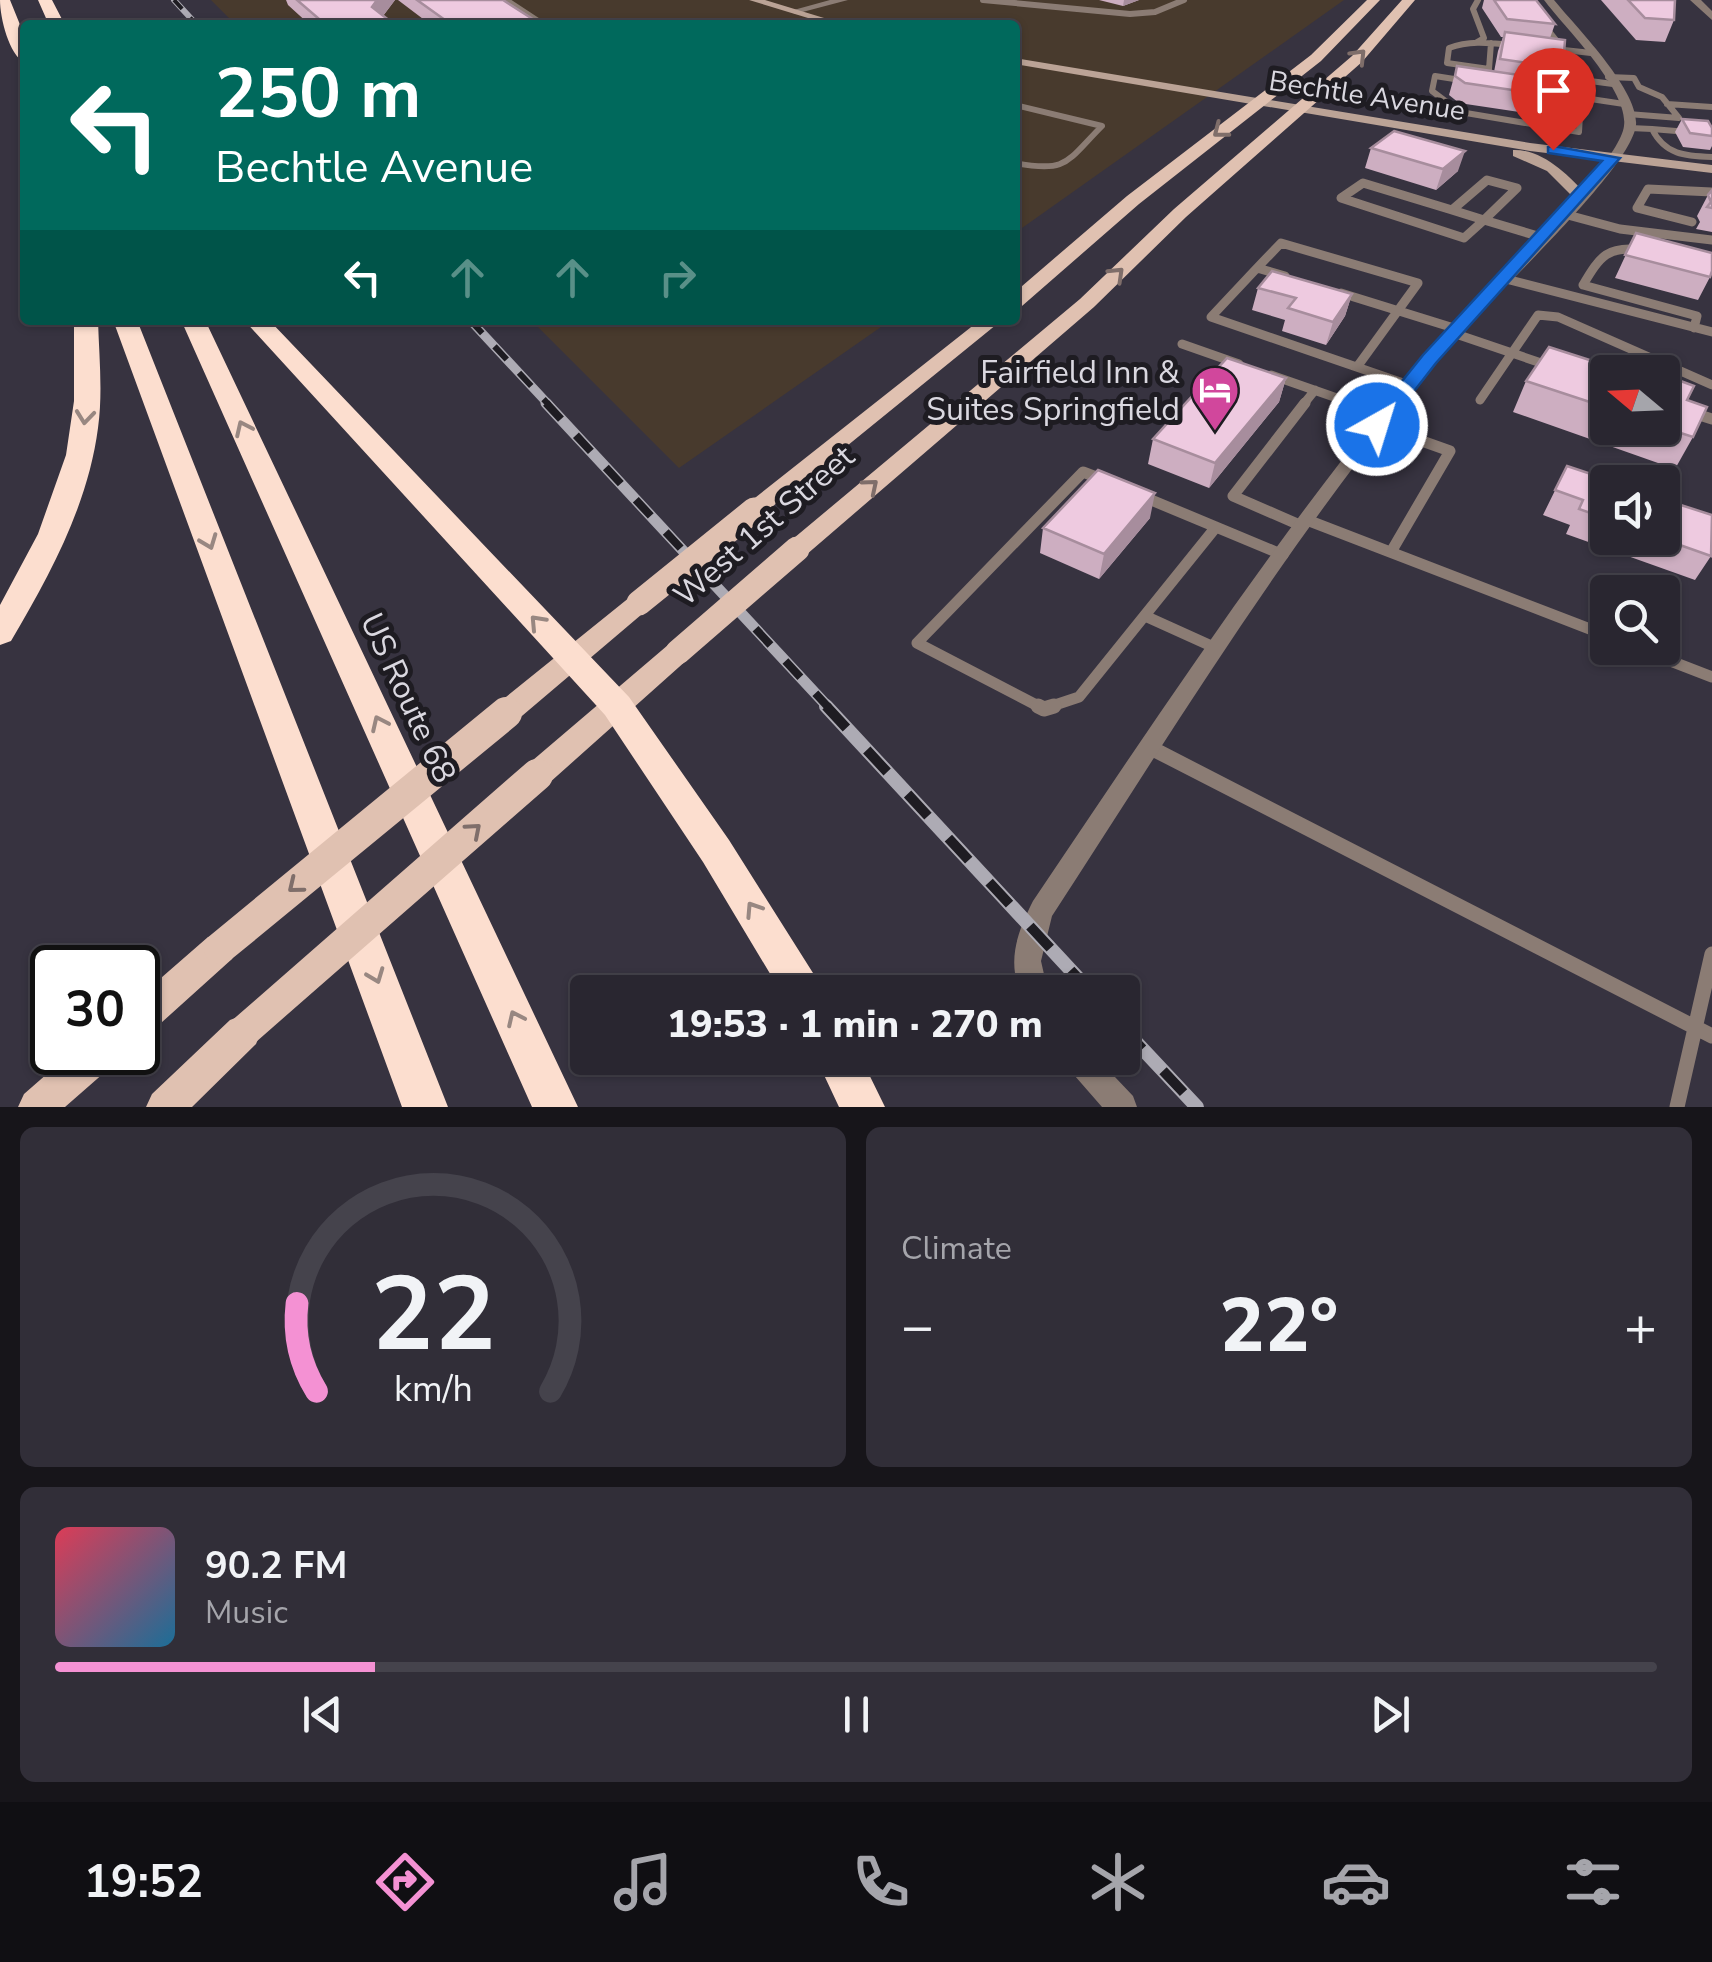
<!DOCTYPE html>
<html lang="en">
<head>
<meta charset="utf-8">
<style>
	:root { --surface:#292630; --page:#312e38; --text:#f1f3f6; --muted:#a5a5ab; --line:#45434c; --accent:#f491d3 }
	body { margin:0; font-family:"Nunito Sans",sans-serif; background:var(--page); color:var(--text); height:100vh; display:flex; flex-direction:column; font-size:38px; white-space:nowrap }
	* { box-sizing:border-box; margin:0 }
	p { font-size:32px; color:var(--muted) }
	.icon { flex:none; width:55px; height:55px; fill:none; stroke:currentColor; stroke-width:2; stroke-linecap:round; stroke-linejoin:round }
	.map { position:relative; height:1107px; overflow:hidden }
	.details { display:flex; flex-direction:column; gap:20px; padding:20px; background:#17151a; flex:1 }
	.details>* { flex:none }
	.banner { position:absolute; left:20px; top:20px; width:1000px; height:305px; border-radius:10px; box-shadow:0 2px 8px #0004,0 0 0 2px var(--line); background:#00695c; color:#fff; overflow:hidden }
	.needle { width:65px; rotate:289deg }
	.controls { position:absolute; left:1590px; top:355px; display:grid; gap:20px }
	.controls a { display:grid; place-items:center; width:90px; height:90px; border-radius:10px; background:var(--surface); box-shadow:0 2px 8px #0004,0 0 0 2px var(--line); font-size:50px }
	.speed { position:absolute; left:30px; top:945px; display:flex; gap:20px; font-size:50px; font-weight:700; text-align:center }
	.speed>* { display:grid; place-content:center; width:130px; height:130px; border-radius:50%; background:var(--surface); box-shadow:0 2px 8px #0004,0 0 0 2px var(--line); line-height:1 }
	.speed .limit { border:5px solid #111; border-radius:15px; background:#fff; color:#111 }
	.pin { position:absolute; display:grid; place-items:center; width:85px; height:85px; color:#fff; margin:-102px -42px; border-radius:50% 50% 50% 0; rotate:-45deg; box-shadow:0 0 10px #0007 }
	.pin .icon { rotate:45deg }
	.me { position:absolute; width:110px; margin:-55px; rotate:39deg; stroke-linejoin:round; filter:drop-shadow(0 0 8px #0008) }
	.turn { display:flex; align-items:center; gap:35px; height:210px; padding:0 30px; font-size:45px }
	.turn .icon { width:130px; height:130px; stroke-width:2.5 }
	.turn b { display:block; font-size:70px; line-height:85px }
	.lanes { display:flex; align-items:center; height:95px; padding:0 30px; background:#0003; justify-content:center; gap:50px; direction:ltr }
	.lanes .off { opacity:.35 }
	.big { font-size:75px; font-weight:800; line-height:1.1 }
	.details .card { flex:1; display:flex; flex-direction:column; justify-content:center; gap:15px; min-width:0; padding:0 35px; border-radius:15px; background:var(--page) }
	.details .dial { align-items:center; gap:0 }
	.dial svg { height:260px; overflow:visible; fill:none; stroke:var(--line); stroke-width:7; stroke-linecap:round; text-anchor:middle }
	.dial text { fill:var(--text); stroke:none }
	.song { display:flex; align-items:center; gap:30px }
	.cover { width:120px; height:120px; border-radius:15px; background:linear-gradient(135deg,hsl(350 70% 55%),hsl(200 70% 35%)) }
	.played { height:10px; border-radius:5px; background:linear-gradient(90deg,var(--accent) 20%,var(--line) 20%) }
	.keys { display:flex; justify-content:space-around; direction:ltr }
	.heat { display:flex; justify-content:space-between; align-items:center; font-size:55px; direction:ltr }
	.details .tiles { flex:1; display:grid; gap:20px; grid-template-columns:1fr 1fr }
	.card:last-child { grid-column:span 2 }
	.trip { position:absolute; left:570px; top:975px; width:570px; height:100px; border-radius:10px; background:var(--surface); box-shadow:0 2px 8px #0004,0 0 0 2px var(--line); font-weight:800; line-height:100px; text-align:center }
	.tab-bar { display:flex; height:160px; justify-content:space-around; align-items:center; background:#100f13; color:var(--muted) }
	.tab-bar .icon { width:70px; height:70px }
	.tab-bar .current { color:var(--accent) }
	.tab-bar b { font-size:45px; color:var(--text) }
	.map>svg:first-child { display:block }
</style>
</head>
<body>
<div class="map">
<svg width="1712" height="1107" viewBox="0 0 1712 1107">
	<rect width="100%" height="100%" fill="#373340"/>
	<path fill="#483a2d" d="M211,0H1344L1015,233V25H236Z
		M531,320H891L679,468Z"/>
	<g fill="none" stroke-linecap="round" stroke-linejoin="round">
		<path stroke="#8b7c74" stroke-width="6" d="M506,0L544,25
			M983,0L1130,14L1155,12L1184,0
			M1524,0L1564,50L1591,53
			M1477,42L1484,38L1473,9L1478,0
			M1491,43L1489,69L1447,63L1449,48C1470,40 1491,43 1513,45
			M1551,49L1564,50L1567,78L1613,84
			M1608,77L1634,78L1639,87L1662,97L1679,118L1628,114
			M1467,81L1435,76L1432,91L1460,112L1579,132L1581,98
			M1564,95L1624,104
			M1667,104L1712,107
			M1015,105L1102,126C1066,162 1068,173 1015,163
			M1630,128L1652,129C1665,155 1685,156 1712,157
			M1652,129L1712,134"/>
		<path stroke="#8b7c74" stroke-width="9" d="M1452,210L1484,220
			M1452,210L1363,183L1341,198L1464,238L1484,220
			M1452,210L1487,180L1517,188L1484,220
			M1564,214L1620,229L1712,240
			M1484,220L1541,237
			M1692,222L1637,208L1648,189L1712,192
			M1643,250C1608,245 1600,256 1583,285L1697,316L1694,328
			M1257,268L1281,243L1418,283L1357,367
			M1285,276L1257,268L1211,317L1409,385
			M1502,278L1712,332
			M1341,293L1457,329
			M1453,333L1553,367
			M1182,344L1239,364
			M1271,375L1357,405
			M1480,400L1538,315L1558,317L1712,385
			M1662,403L1668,405
			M1303,405L1315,390"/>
		<path stroke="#8b7c74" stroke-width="11" d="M1350,403L1385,415
			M1662,403L1712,419
			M1377,425L1450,451L1391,552
			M1144,497L1283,555
			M1307,520L1608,636
			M1302,526L1233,496L1305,403
			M1145,616L1218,649
			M1637,648L1712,677
			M1042,708L917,643L1083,472L1104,480
			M1046,708L1079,697L1216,527"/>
		<path stroke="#8b7c74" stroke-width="15" d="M1038,706L1044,709L1054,706
			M1151,748L1712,1036
			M1677,1107L1712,954"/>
		<path fill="#8b7c74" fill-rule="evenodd" d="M830,0H848L795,14L790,11Z
			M1544,0H1554C1576,27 1639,90 1636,125C1632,165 1513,277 1482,311C1316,494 1186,710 1052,916L1041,961L1048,992H1020C1007,959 1018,931 1033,901C1170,698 1304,492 1467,309C1498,274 1619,166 1624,126C1629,90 1565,28 1544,0Z
			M1690,0H1701L1712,11V20Z
			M1063,1058H1097L1133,1096L1137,1107H1102L1068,1068Z"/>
		<path fill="#bba396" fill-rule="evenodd" d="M749,0H765L847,25H831Z
			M1015,58L1530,143L1712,165V173L1530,151L1015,64Z
			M1513,150C1542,149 1569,175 1587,196L1575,199L1547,171L1513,156Z"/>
		<path fill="#e0c1b1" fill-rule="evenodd" d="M1367,0H1380L1321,61L1139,204L1022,306L1015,308V292L1127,196L1311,55Z
			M1402,0H1415L1362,62L1186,217L1094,307L806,555H788L785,549L788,543L1080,299L1174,209L1352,56Z
			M980,320H1002L762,515H746L742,510L746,505Z
			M639,594L648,597L652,603L648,609L516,721L506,724L496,721L492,713L496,705L630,597Z
			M678,642L688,645L692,652L688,659L548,784L537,787L526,784L522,775L526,766L668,645Z
			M220,933L232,937L237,948L232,959L151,1032L138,1037V998L208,937Z
			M243,1015L256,1020L261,1032L256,1044L192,1107H146L152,1094L230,1020Z
			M72,1052H118L113,1065L65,1107H18L24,1094Z"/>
		<path fill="#fcdecf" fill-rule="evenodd" d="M0,0H10L25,37V63C9,55 0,18 0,0Z
			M38,0H52L65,25H49Z
			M74,320H98C99,356 103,392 98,428C88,505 50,575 11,641L0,645V605L38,534L66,455L74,401Z
			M113,320H137L448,1107H402Z
			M181,320H205L578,1107H532Z
			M244,320H269L629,697L729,840L825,992H781L703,862L605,715Z
			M816,1058H861L885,1107H839Z"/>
		<g stroke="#adabb4" stroke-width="6">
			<path id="rail-far3" d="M174,0L197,25"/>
		</g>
		<g stroke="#adabb4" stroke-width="9">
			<path id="rail-far2" d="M470,320L549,405"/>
		</g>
		<g stroke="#adabb4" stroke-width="11">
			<path id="rail-far1" d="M546,403L829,708"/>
		</g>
		<g stroke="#adabb4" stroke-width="14">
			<path id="rail" d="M826,706L1091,992
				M1122,1027L1197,1107"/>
		</g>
		<use href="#rail-far3" stroke="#1e1c22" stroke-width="4" stroke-dasharray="12" stroke-linecap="butt"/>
		<use href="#rail-far2" stroke="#1e1c22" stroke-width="6" stroke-dasharray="18" stroke-linecap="butt"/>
		<use href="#rail-far1" stroke="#1e1c22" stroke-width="8" stroke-dasharray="22" stroke-linecap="butt"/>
		<use href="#rail" stroke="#1e1c22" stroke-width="10" stroke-dasharray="30" stroke-linecap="butt"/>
		<path stroke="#e0c1b1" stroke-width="25" d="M639,603L754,510
			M678,652L797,549"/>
		<path stroke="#e0c1b1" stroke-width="32" d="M220,948L506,713
			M243,1032L537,775"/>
	</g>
	<path fill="#cdaec1" d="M286,0H395L383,16L395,25H310L288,5Z
		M398,0H503L542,25H431Z
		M1099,0H1139L1123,6Z
		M1484,0H1536L1555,24L1550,38L1563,68L1558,81L1580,100L1572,120L1459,103L1449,95L1457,66L1494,72L1498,51L1503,37H1501L1482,8Z
		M1601,0H1675L1674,20L1665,42L1636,40Z
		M1682,119L1712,128V146L1710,150L1683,147L1675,132Z
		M1371,148L1458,171L1436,190L1365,168Z
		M1712,190V232L1696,229L1700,222L1697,216L1708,195Z
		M1636,233L1710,277L1698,300L1615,278Z
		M1258,288L1352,294L1345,316L1326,345L1282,331L1285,320L1252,310Z
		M1608,372V428H1662L1687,400L1693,437L1675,469L1513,412L1526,381Z
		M1286,378L1279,402L1209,488L1148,464L1153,439Z
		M1567,466L1608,482V538H1662L1711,556L1695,580L1566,534L1570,525L1543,515Z
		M1150,518L1099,579L1040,553L1043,528Z"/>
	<path fill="#a78d9d" d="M377,0H395L376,25L372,7Z
		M1124,0H1139L1123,6Z
		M1465,151L1458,171L1436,190L1443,169Z
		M1352,294L1345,316L1326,345L1333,322Z
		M1286,378L1279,402L1209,488L1215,463Z
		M1155,493L1150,518L1099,579L1104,554Z"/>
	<path fill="#eecae0" stroke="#a78d9d" stroke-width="2.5" d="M297,0H377L372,7L395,25H326Z
		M417,0H503L542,25H452Z
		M1494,0H1536L1555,24L1507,19Z
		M1628,0H1675L1674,20L1645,18Z
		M1505,32L1565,40L1563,68L1500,59Z
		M1457,66L1580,84V100L1465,83L1455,76Z
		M1682,119L1708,121L1712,128V136L1690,133Z
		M1394,131L1465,151L1443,169L1371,148Z
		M1712,190V208L1707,207L1711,202L1708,195Z
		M1636,233L1712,253V271L1710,277L1625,255Z
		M1272,271L1352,294L1333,322L1288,308L1296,298L1258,288Z
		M1549,347L1627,372H1608V408L1526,381Z
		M1227,358L1286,378L1215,463L1153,439Z
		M1662,374L1694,386L1687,400L1707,407L1693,437L1662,427Z
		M1567,466L1615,482H1608V519L1579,509L1583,500L1555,490Z
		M1098,470L1155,493L1104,554L1043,528Z
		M1662,499L1712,515L1711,556L1660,538H1662Z"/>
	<defs><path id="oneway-chevron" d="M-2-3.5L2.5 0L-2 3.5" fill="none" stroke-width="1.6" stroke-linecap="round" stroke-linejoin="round" transform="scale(2.5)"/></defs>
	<g stroke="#7f6e6a">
		<use href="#oneway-chevron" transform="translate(1359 56) rotate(-46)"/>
		<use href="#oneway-chevron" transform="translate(1220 131) rotate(142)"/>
		<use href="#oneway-chevron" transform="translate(1117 274) rotate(-44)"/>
		<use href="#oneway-chevron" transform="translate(871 486) rotate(-40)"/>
		<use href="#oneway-chevron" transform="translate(474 830) rotate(-41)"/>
		<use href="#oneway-chevron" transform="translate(295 886) rotate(141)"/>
	</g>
	<g stroke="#988781">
		<use href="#oneway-chevron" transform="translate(85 417) rotate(96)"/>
		<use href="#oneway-chevron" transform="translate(243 428) rotate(-115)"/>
		<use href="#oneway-chevron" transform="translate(209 542) rotate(69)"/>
		<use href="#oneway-chevron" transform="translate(537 622) rotate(-133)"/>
		<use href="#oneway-chevron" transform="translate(379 723) rotate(-115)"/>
		<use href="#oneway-chevron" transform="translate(753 909) rotate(-123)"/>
		<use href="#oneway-chevron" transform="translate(376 976) rotate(69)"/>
		<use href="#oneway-chevron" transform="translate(515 1018) rotate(-115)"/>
	</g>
	<path fill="#1a73e8" stroke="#114b97" stroke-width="2.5" d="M1553,146L1620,158L1436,363L1384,430H1370V421L1423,355L1602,161L1548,153V147Z"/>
	<defs>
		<g id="hotel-pin" transform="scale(2.5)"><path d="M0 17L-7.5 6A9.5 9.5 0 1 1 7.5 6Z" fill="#d1479c" stroke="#1e1c22"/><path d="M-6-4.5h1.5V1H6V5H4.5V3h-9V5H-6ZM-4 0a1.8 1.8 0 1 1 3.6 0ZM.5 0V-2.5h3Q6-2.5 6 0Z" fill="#fff"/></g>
	</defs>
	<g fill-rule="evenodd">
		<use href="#hotel-pin" x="1215" y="390"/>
	</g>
	<g text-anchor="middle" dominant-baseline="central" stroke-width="10" stroke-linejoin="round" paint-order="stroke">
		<g font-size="28" fill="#dad8e0" stroke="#1e1c22">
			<text transform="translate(1367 96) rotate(9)">Bechtle Avenue</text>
		</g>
		<g font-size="32" fill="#dad8e0" stroke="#1e1c22" text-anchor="end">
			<text x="1180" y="372">Fairfield Inn &amp;<tspan x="1180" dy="37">Suites Springfield</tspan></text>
		</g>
		<g font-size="32" fill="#dad8e0" stroke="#1e1c22">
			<text transform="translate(764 526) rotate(-41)">West 1st Street</text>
			<text transform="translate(408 698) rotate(65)">US Route 68</text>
		</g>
	</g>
</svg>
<div class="controls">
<a><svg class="needle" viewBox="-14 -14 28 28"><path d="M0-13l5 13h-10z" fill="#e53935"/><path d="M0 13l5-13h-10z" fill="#a5a5ab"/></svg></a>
<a><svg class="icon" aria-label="sound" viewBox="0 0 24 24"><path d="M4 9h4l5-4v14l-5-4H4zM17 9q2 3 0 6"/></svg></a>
<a><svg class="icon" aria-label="search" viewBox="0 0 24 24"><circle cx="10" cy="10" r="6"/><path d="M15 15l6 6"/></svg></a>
</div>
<div class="speed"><div class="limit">30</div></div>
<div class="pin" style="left:1553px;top:150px;background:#d93025"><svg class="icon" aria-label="arrive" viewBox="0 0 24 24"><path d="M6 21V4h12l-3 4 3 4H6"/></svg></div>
<svg class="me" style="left:1377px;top:425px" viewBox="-20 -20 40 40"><circle r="17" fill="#1a73e8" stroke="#fff" stroke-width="3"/><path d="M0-11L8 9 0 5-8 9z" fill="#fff"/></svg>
<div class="trip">19:53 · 1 min · 270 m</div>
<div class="banner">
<div class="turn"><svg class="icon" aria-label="left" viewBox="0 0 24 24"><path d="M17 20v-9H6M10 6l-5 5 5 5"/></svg><div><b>250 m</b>Bechtle Avenue</div></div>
<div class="lanes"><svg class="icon" aria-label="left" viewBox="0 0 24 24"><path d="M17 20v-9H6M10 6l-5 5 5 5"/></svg><svg class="icon off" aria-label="ahead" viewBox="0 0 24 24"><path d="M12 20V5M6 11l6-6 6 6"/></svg><svg class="icon off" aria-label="ahead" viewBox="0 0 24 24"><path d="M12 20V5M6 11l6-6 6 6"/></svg><svg class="icon off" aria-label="right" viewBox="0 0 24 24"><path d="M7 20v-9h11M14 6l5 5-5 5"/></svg></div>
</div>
</div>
<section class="details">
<div class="tiles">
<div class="card dial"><svg viewBox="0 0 100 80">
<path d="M14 69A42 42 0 1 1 86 69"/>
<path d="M14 69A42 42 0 0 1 8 42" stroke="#f491d3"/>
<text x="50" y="56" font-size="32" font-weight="700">22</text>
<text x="50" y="72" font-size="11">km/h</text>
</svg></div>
<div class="card"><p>Climate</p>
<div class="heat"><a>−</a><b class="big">22°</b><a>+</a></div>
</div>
<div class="card">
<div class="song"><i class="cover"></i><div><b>90.2 FM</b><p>Music</p></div></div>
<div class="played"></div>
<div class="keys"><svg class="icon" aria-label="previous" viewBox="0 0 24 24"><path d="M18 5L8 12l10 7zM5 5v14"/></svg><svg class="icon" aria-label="pause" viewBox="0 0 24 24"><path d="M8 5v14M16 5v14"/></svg><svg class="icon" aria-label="next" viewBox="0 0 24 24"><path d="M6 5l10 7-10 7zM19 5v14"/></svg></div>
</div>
</div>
</section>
<nav class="tab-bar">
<b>19:52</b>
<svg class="icon current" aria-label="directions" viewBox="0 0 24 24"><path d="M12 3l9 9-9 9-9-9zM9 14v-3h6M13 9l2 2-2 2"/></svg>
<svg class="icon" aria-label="music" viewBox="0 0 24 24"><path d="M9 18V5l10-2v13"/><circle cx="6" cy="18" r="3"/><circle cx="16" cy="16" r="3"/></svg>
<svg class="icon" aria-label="phone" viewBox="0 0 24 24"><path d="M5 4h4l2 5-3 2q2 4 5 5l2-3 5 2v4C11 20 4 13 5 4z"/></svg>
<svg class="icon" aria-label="climate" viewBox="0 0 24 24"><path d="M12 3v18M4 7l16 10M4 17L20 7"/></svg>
<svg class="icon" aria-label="car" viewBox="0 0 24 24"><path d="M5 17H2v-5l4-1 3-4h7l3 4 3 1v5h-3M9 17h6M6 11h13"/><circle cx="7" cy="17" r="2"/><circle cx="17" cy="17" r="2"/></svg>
<svg class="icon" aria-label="filters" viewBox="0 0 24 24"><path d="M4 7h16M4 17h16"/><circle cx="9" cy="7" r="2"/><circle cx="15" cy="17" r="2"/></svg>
</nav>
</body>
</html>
